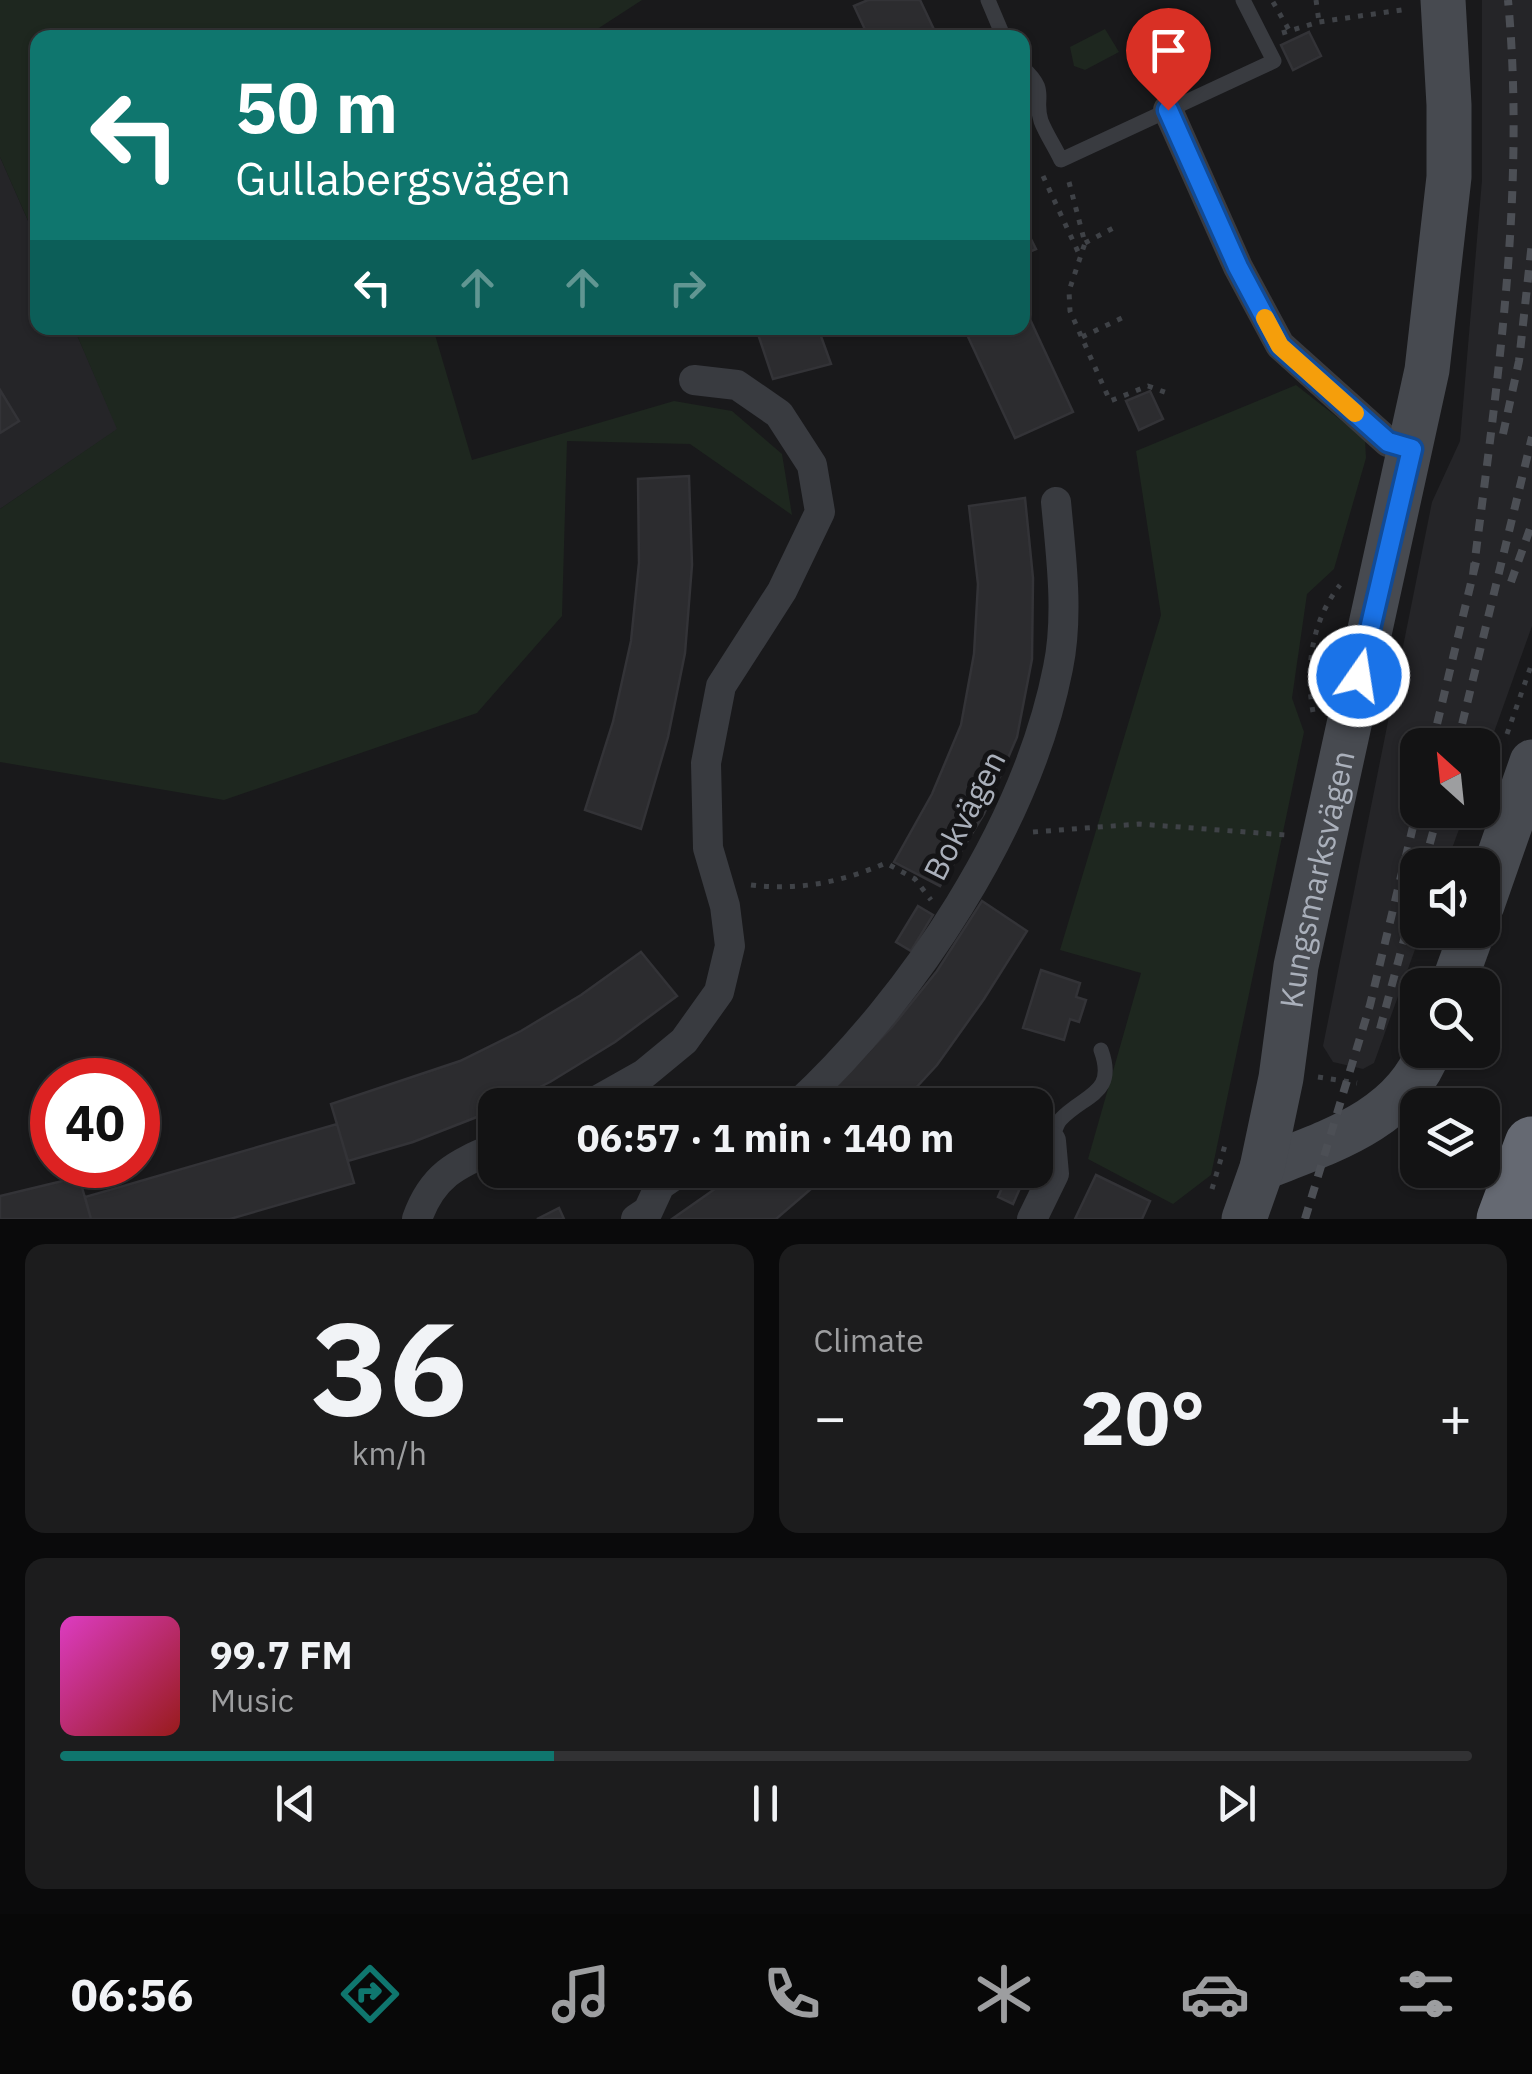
<!DOCTYPE html>
<html lang="en">
<head>
<meta charset="utf-8">
<style>
	:root { --surface:#131314; --page:#1c1c1d; --text:#f1f3f6; --muted:#9d9ea0; --line:#323234; --accent:#0f766e }
	body { margin:0; font-family:"IBM Plex Sans",sans-serif; background:var(--page); color:var(--text); height:100vh; display:flex; flex-direction:column; font-size:38px; white-space:nowrap }
	* { box-sizing:border-box; margin:0 }
	p { font-size:32px; color:var(--muted) }
	.icon { flex:none; width:55px; height:55px; fill:none; stroke:currentColor; stroke-width:2; stroke-linecap:round; stroke-linejoin:round }
	.map { position:relative; height:1219px; overflow:hidden }
	.panel { display:flex; flex-direction:column; gap:25px; padding:25px; background:#0a0a0b; flex:1 }
	.panel>* { flex:none }
	.top-card { position:absolute; left:30px; top:30px; width:1000px; height:305px; border-radius:20px; box-shadow:0 2px 8px #0004,0 0 0 2px var(--line); background:#0f766e; color:#fff; overflow:hidden }
	.needle { width:65px; rotate:333deg }
	.controls { position:absolute; left:1400px; top:728px; display:grid; gap:20px }
	.controls a { display:grid; place-items:center; width:100px; height:100px; border-radius:20px; background:var(--surface); box-shadow:0 2px 8px #0004,0 0 0 2px var(--line); font-size:50px }
	.speed { position:absolute; left:30px; top:1058px; display:flex; gap:20px; font-size:50px; font-weight:700; text-align:center }
	.speed>* { display:grid; place-content:center; width:130px; height:130px; border-radius:50%; background:var(--surface); box-shadow:0 2px 8px #0004,0 0 0 2px var(--line); line-height:1 }
	.speed .limit { border:15px solid #d22; background:#fff; color:#111 }
	.pin { position:absolute; display:grid; place-items:center; width:85px; height:85px; color:#fff; margin:-102px -42px; border-radius:50% 50% 50% 0; rotate:-45deg; box-shadow:0 0 10px #0007 }
	.pin .icon { rotate:45deg }
	.me { position:absolute; width:110px; margin:-55px; rotate:13deg; stroke-linejoin:round; filter:drop-shadow(0 0 8px #0008) }
	.turn { display:flex; align-items:center; gap:35px; height:210px; padding:0 40px; font-size:45px }
	.turn .icon { width:130px; height:130px; stroke-width:2.5 }
	.turn b { display:block; font-size:70px; line-height:85px }
	.lanes { display:flex; align-items:center; height:95px; padding:0 40px; background:#0003; justify-content:center; gap:50px; direction:ltr }
	.lanes .off { opacity:.35 }
	.big { font-size:75px; font-weight:700; line-height:1.1 }
	.panel .card { flex:1; display:flex; flex-direction:column; justify-content:center; gap:15px; min-width:0; padding:0 35px; border-radius:20px; background:var(--page) }
	.panel .dial { align-items:center; gap:0 }
	.dial b { font-size:130px; line-height:1 }
	.song { display:flex; align-items:center; gap:30px }
	.cover { width:120px; height:120px; border-radius:15px; background:linear-gradient(135deg,hsl(310 70% 55%),hsl(0 70% 35%)) }
	.played { height:10px; border-radius:5px; background:linear-gradient(90deg,var(--accent) 35%,var(--line) 35%) }
	.keys { display:flex; justify-content:space-around; direction:ltr }
	.heat { display:flex; justify-content:space-between; align-items:center; font-size:55px; direction:ltr }
	.panel .tiles { flex:1; display:grid; gap:25px; grid-template-columns:1fr 1fr }
	.card:last-child { grid-column:span 2 }
	.trip { position:absolute; left:478px; top:1088px; width:575px; height:100px; border-radius:20px; background:var(--surface); box-shadow:0 2px 8px #0004,0 0 0 2px var(--line); font-weight:700; line-height:100px; text-align:center }
	.tab-bar { display:flex; height:160px; justify-content:space-around; align-items:center; background:#080808; color:var(--muted) }
	.tab-bar .icon { width:70px; height:70px }
	.tab-bar .on { color:var(--accent) }
	.tab-bar b { font-size:45px; color:var(--text) }
	.map>svg:first-child { display:block }
</style>
</head>
<body>
<div class="map">
<svg width="1532" height="1219" viewBox="0 0 1532 1219">
	<rect width="100%" height="100%" fill="#19191b"/>
	<path fill="#252528" d="M1482,0H1532V626L1483,763L1482,745H1418V810H1466L1446,865H1418V930H1422L1374,1063L1363,1069L1333,1062L1323,1046L1432,502L1460,441L1482,180Z
		M0,157L37,241L38,328H74L118,429L0,509Z"/>
	<path fill="#1e271f" d="M0,0H642L585,37L38,38L37,241L0,157Z
		M1105,29L1119,52L1085,70L1074,66L1070,47Z
		M74,328H433L472,460L674,401L732,411L782,454L792,515L690,444L567,441L562,616L477,713L224,800L0,762V509L117,429Z
		M1296,385L1365,439L1366,458L1334,569L1307,594L1292,698L1304,732L1211,1175L1173,1204L1088,1159L1141,973L1060,950L1161,615L1136,451Z"/>
	<path fill="#2c2c2f" stroke="#333337" stroke-width="2.5" d="M868,0H920L938,38H869L854,6Z
		M1309,32L1321,56L1293,70L1281,45Z
		M1022,221L1036,249L1022,255Z
		M1022,302L1073,412L1015,438L964,328H1022Z
		M756,328H818L831,364L773,379Z
		M0,390L19,421L0,433Z
		M1150,391L1163,419L1139,430L1126,401Z
		M689,476L692,565L685,653L668,737L641,829L585,810L613,722L631,641L639,563L638,479Z
		M1025,498L1033,578L1032,659L1017,737L984,814L940,886L894,862L932,794L961,725L974,654L978,584L969,506Z
		M982,901L1027,931L984,999L937,1065L900,1105H816L892,1027L937,971Z
		M918,906L933,915L911,951L896,942Z
		M641,952L677,996L615,1042L550,1082L503,1105H495V1109L482,1115L413,1142L348,1161L331,1104L460,1061L521,1031L581,995Z
		M1041,970L1080,983L1076,997L1086,1000L1079,1022L1070,1019L1064,1040L1023,1028Z
		M337,1124L354,1183L230,1219H91L85,1197Z
		M742,1170H833L776,1219H672Z
		M1010,1170H1028L1013,1204L998,1197Z
		M1096,1175L1150,1201L1142,1219H1075Z
		M79,1177L91,1219H0V1196Z
		M559,1208L564,1219H537Z"/>
	<g fill="none" stroke-linecap="round" stroke-linejoin="round">
		<path stroke="#3f4247" stroke-width="5" stroke-dasharray="5 8" stroke-linecap="butt" d="M1316,0L1319,22
			M1273,2L1289,30
			M1282,33L1319,22L1408,9
			M1043,176L1080,256
			M1069,182L1085,243L1069,291L1070,311L1110,401L1148,386L1167,393
			M1085,243L1117,226
			M1082,337L1126,316
			M1313,712C1305,668 1312,620 1340,585
			M1507,734L1532,663
			M1033,832L1139,824L1286,835
			M751,885C798,891 842,882 886,863L915,879L931,900
			M1406,1019L1416,992
			M1318,1077L1357,1083
			M1212,1189L1226,1142"/>
		<path stroke="#393b40" stroke-width="15" d="M988,0L1004,38
			M1022,67C1050,92 1033,97 1041,121C1046,134 1055,147 1061,160L1274,61L1243,0
			M1051,1141C1054,1134 1056,1124 1061,1119C1085,1094 1117,1094 1101,1050"/>
		<path stroke="#393b40" stroke-width="30" d="M1168,110L1238,267L1280,345L1388,442L1412,449
			M589,1105L644,1074L684,1041L719,992L730,946L725,906L708,848L706,763L721,686L782,591L820,512L812,465L779,414L737,385L694,380
			M797,1105C913,998 1027,825 1058,668C1069,615 1061,556 1056,502
			M417,1219C432,1176 456,1164 495,1148
			M636,1219L648,1211L660,1185L682,1170
			M1032,1219L1054,1174L1051,1141"/>
		<g stroke="#474a50" stroke-width="45">
			<path d="M1482,905L1532,762"/>
			<path d="M1453,985L1473,930"/>
			<path d="M1262,1168C1325,1143 1403,1121 1429,1050"/>
			<path id="s1" d="M1244,1219L1262,1168L1281,1078L1296,966L1427,370L1449,177V105L1443,0"/>
		</g>
		<path stroke="#656972" stroke-width="55" d="M1504,1219L1532,1144"/>
		<path stroke="#4c4f55" stroke-width="8" stroke-dasharray="12 10" stroke-linecap="butt" d="M1503,434L1519,361L1532,242
			M1473,575C1497,384 1526,193 1508,0
			M1511,582L1532,523
			M1432,745L1476,562
			M1457,745L1532,437
			M1424,865L1439,810
			M1380,1029L1418,888
			M1305,1219L1370,1005L1418,806"/>
	</g>
	<g fill="none" stroke-linecap="round" stroke-linejoin="round">
		<g stroke="#114b97" stroke-width="25">
			<path id="route" d="M1168,110L1238,267L1280,346L1388,442L1412,449L1359,676"/>
		</g>
		<use href="#route" stroke="#1a73e8" stroke-width="18"/>
		<path stroke="#f59e0b" stroke-width="18" d="M1265,318L1280,346L1355,413"/>
	</g>
	<g text-anchor="middle" dominant-baseline="central" stroke-width="10" stroke-linejoin="round" paint-order="stroke">
		<g font-size="32" fill="#aab0bb" stroke="#141416">
			<text transform="translate(964 815) rotate(-63)">Bokvägen</text>
			<text stroke="none"><textPath href="#s1" startOffset="348">Kungsmarksvägen</textPath></text>
		</g>
	</g>
</svg>
<div class="controls">
<a><svg class="needle" viewBox="-14 -14 28 28"><path d="M0-13l5 13h-10z" fill="#e53935"/><path d="M0 13l5-13h-10z" fill="#9d9ea0"/></svg></a>
<a><svg class="icon" aria-label="sound" viewBox="0 0 24 24"><path d="M4 9h4l5-4v14l-5-4H4zM17 9q2 3 0 6"/></svg></a>
<a><svg class="icon" aria-label="search" viewBox="0 0 24 24"><circle cx="10" cy="10" r="6"/><path d="M15 15l6 6"/></svg></a>
<a><svg class="icon" aria-label="layers" viewBox="0 0 24 24"><path d="M12 4l9 5-9 5-9-5zM3 14l9 5 9-5"/></svg></a>
</div>
<div class="speed"><div class="limit">40</div></div>
<div class="pin" style="left:1168px;top:110px;background:#d93025"><svg class="icon" aria-label="arrive" viewBox="0 0 24 24"><path d="M6 21V4h12l-3 4 3 4H6"/></svg></div>
<svg class="me" style="left:1359px;top:676px" viewBox="-20 -20 40 40"><circle r="17" fill="#1a73e8" stroke="#fff" stroke-width="3"/><path d="M0-11L8 9 0 5-8 9z" fill="#fff"/></svg>
<div class="trip">06:57 · 1 min · 140 m</div>
<div class="top-card">
<div class="turn"><svg class="icon" aria-label="left" viewBox="0 0 24 24"><path d="M17 20v-9H6M10 6l-5 5 5 5"/></svg><div><b>50 m</b>Gullabergsvägen</div></div>
<div class="lanes"><svg class="icon" aria-label="left" viewBox="0 0 24 24"><path d="M17 20v-9H6M10 6l-5 5 5 5"/></svg><svg class="icon off" aria-label="ahead" viewBox="0 0 24 24"><path d="M12 20V5M6 11l6-6 6 6"/></svg><svg class="icon off" aria-label="ahead" viewBox="0 0 24 24"><path d="M12 20V5M6 11l6-6 6 6"/></svg><svg class="icon off" aria-label="right" viewBox="0 0 24 24"><path d="M7 20v-9h11M14 6l5 5-5 5"/></svg></div>
</div>
</div>
<section class="panel">
<div class="tiles">
<div class="card dial"><b>36</b><p>km/h</p></div>
<div class="card"><p>Climate</p>
<div class="heat"><a>−</a><b class="big">20°</b><a>+</a></div>
</div>
<div class="card">
<div class="song"><i class="cover"></i><div><b>99.7 FM</b><p>Music</p></div></div>
<div class="played"></div>
<div class="keys"><svg class="icon" aria-label="previous" viewBox="0 0 24 24"><path d="M18 5L8 12l10 7zM5 5v14"/></svg><svg class="icon" aria-label="pause" viewBox="0 0 24 24"><path d="M8 5v14M16 5v14"/></svg><svg class="icon" aria-label="next" viewBox="0 0 24 24"><path d="M6 5l10 7-10 7zM19 5v14"/></svg></div>
</div>
</div>
</section>
<nav class="tab-bar">
<b>06:56</b>
<svg class="icon on" aria-label="directions" viewBox="0 0 24 24"><path d="M12 3l9 9-9 9-9-9zM9 14v-3h6M13 9l2 2-2 2"/></svg>
<svg class="icon" aria-label="music" viewBox="0 0 24 24"><path d="M9 18V5l10-2v13"/><circle cx="6" cy="18" r="3"/><circle cx="16" cy="16" r="3"/></svg>
<svg class="icon" aria-label="phone" viewBox="0 0 24 24"><path d="M5 4h4l2 5-3 2q2 4 5 5l2-3 5 2v4C11 20 4 13 5 4z"/></svg>
<svg class="icon" aria-label="climate" viewBox="0 0 24 24"><path d="M12 3v18M4 7l16 10M4 17L20 7"/></svg>
<svg class="icon" aria-label="car" viewBox="0 0 24 24"><path d="M5 17H2v-5l4-1 3-4h7l3 4 3 1v5h-3M9 17h6M6 11h13"/><circle cx="7" cy="17" r="2"/><circle cx="17" cy="17" r="2"/></svg>
<svg class="icon" aria-label="filters" viewBox="0 0 24 24"><path d="M4 7h16M4 17h16"/><circle cx="9" cy="7" r="2"/><circle cx="15" cy="17" r="2"/></svg>
</nav>
</body>
</html>
